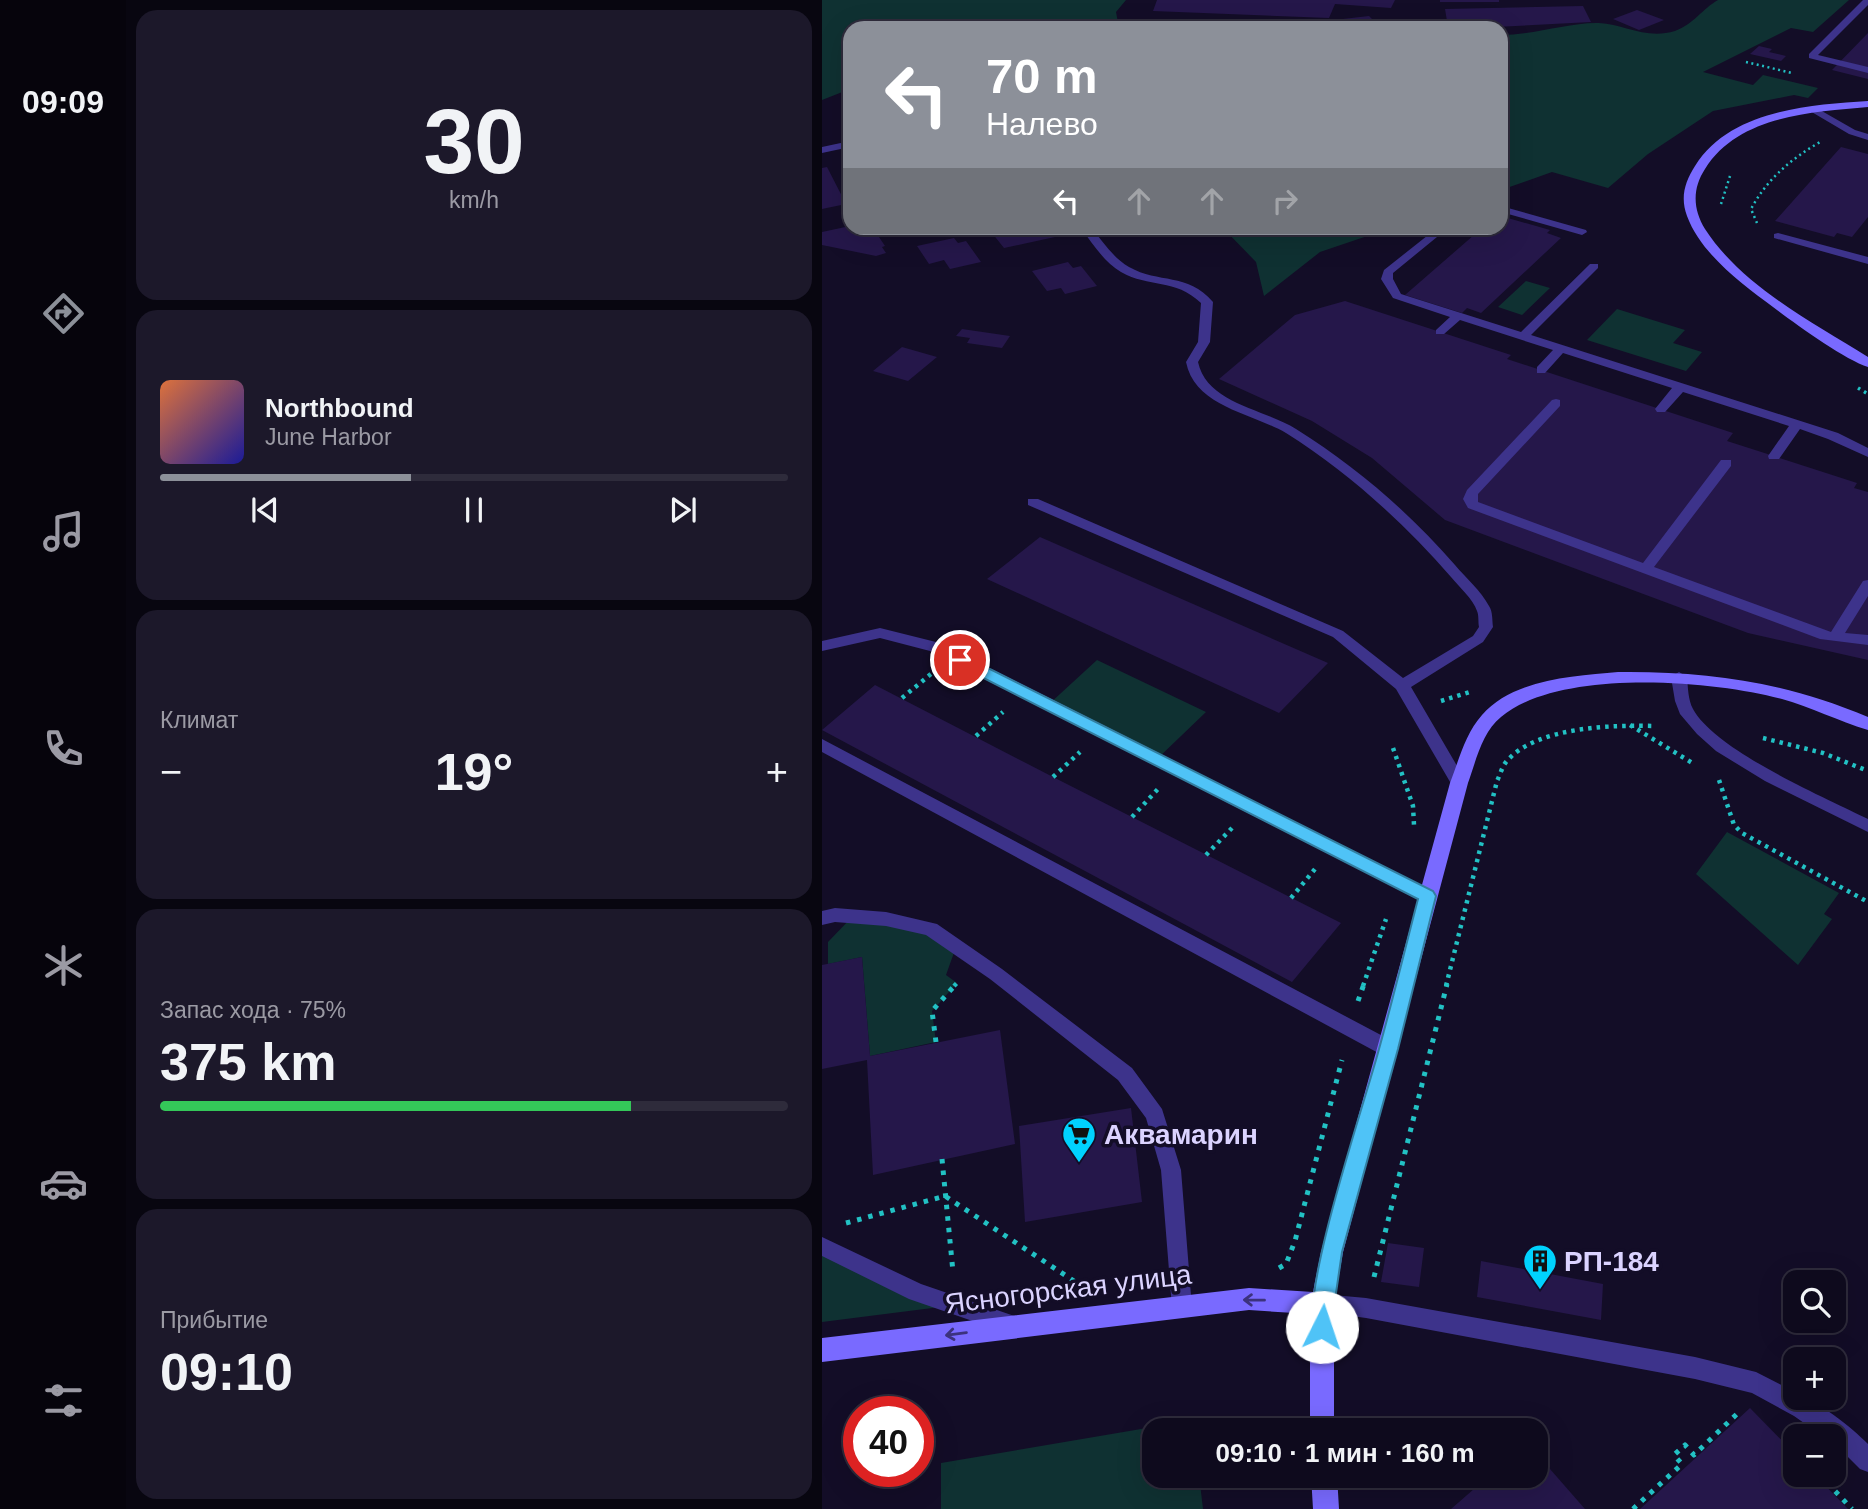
<!DOCTYPE html>
<html lang="ru">
<head>
<meta charset="utf-8">
<style>
	:root { --surface:#0e0a1d; --page:#1c182a; --text:#f1f3f6; --muted:#9b9aa4; --line:#2e2b3b; --accent:#8c9099 }
	body { margin:0; font-family:Arial,sans-serif; background:var(--page); color:var(--text); height:100vh; display:flex; flex-direction:column; font-size:26px; white-space:nowrap }
	* { box-sizing:border-box; margin:0 }
	p { font-size:23px; color:var(--muted) }
	.icon { flex:none; width:38px; height:38px; fill:none; stroke:currentColor; stroke-width:2; stroke-linecap:round; stroke-linejoin:round }
	.map { position:relative; flex:1; overflow:hidden }
	.drawer { display:flex; flex-direction:column; gap:10px; padding:10px; background:#080610; width:696px }
	.drawer>* { flex:none }
	.banner { position:absolute; left:21px; top:21px; width:665px; height:214px; border-radius:21px; box-shadow:0 7px 28px #0002,0 0 0 2px var(--line); background:#8c9099; color:#fff; overflow:hidden }
	.controls { position:absolute; left:961px; top:1270px; display:grid; gap:14px }
	.controls a { display:grid; place-items:center; width:63px; height:63px; border-radius:14px; background:var(--surface); box-shadow:0 7px 28px #0002,0 0 0 2px var(--line); font-size:35px }
	.speed { position:absolute; left:21px; top:1396px; display:flex; gap:14px; font-size:35px; font-weight:700; text-align:center }
	.speed>* { display:grid; place-content:center; width:91px; height:91px; border-radius:50%; background:var(--surface); box-shadow:0 7px 28px #0002,0 0 0 2px var(--line); line-height:1 }
	.speed .limit { border:10px solid #d22; background:#fff; color:#111 }
	.pin { position:absolute; display:grid; place-items:center; width:60px; height:60px; color:#fff; margin:-30px; border:4px solid #fff; border-radius:50%; box-shadow:0 2px 7px #0007 }
	.me { position:absolute; width:77px; margin:-38px; rotate:4deg; stroke-linejoin:round; filter:drop-shadow(0 0 5px #0008) }
	.turn { display:flex; align-items:center; gap:24px; height:147px; padding:0 28px; font-size:32px }
	.turn .icon { width:91px; height:91px; stroke-width:2.5 }
	.turn b { display:block; font-size:49px; line-height:60px }
	.lanes { display:flex; align-items:center; height:66px; padding:0 28px; background:#0003; justify-content:center; gap:35px; direction:ltr }
	.lanes .off { opacity:.35 }
	.big { font-size:52px; font-weight:600; line-height:1.1 }
	.drawer .card { flex:1; display:flex; flex-direction:column; justify-content:center; gap:10px; min-width:0; padding:0 24px; border-radius:21px; background:var(--page) }
	.drawer .dial { align-items:center; gap:0 }
	.dial b { font-size:91px; line-height:1 }
	.song { display:flex; align-items:center; gap:21px }
	.cover { width:84px; height:84px; border-radius:10px; background:linear-gradient(135deg,hsl(20 70% 55%),hsl(240 70% 35%)) }
	.played { height:7px; border-radius:4px; background:linear-gradient(90deg,var(--accent) 40%,var(--line) 40%) }
	.keys { display:flex; justify-content:space-around; direction:ltr }
	.heat { display:flex; justify-content:space-between; align-items:center; font-size:38px; direction:ltr }
	.charge { height:10px; border-radius:5px; background:linear-gradient(90deg,#34c759 75%,var(--line) 0) }
	.trip { position:absolute; left:320px; top:1418px; width:406px; height:70px; border-radius:21px; background:var(--surface); box-shadow:0 7px 28px #0002,0 0 0 2px var(--line); font-weight:600; line-height:70px; text-align:center }
	main { display:flex; flex:1; min-height:0 }
	.dock { display:flex; flex-direction:column; width:126px; justify-content:space-around; align-items:center; background:#06040c; color:var(--muted) }
	.dock .icon { width:49px; height:49px }
	.dock .active { color:var(--accent) }
	.dock b { font-size:32px; color:var(--text) }
	.map>svg:first-child { display:block }
</style>
</head>
<body>
<main>
<nav class="dock">
<b>09:09</b>
<svg class="icon active" aria-label="directions" viewBox="0 0 24 24"><path d="M12 3l9 9-9 9-9-9zM9 14v-3h6M13 9l2 2-2 2"/></svg>
<svg class="icon" aria-label="music" viewBox="0 0 24 24"><path d="M9 18V5l10-2v13"/><circle cx="6" cy="18" r="3"/><circle cx="16" cy="16" r="3"/></svg>
<svg class="icon" aria-label="phone" viewBox="0 0 24 24"><path d="M5 4h4l2 5-3 2q2 4 5 5l2-3 5 2v4C11 20 4 13 5 4z"/></svg>
<svg class="icon" aria-label="climate" viewBox="0 0 24 24"><path d="M12 3v18M4 7l16 10M4 17L20 7"/></svg>
<svg class="icon" aria-label="car" viewBox="0 0 24 24"><path d="M5 17H2v-5l4-1 3-4h7l3 4 3 1v5h-3M9 17h6M6 11h13"/><circle cx="7" cy="17" r="2"/><circle cx="17" cy="17" r="2"/></svg>
<svg class="icon" aria-label="filters" viewBox="0 0 24 24"><path d="M4 7h16M4 17h16"/><circle cx="9" cy="7" r="2"/><circle cx="15" cy="17" r="2"/></svg>
</nav>
<section class="drawer">
<div class="card dial"><b>30</b><p>km/h</p></div>
<div class="card">
<div class="song"><i class="cover"></i><div><b>Northbound</b><p>June Harbor</p></div></div>
<div class="played"></div>
<div class="keys"><svg class="icon" aria-label="previous" viewBox="0 0 24 24"><path d="M18 5L8 12l10 7zM5 5v14"/></svg><svg class="icon" aria-label="pause" viewBox="0 0 24 24"><path d="M8 5v14M16 5v14"/></svg><svg class="icon" aria-label="next" viewBox="0 0 24 24"><path d="M6 5l10 7-10 7zM19 5v14"/></svg></div>
</div>
<div class="card"><p>Климат</p>
<div class="heat"><a>−</a><b class="big">19°</b><a>+</a></div>
</div>
<div class="card"><p>Запас хода · 75%</p><b class="big">375 km</b><div class="charge"></div></div>
<div class="card"><p>Прибытие</p><b class="big">09:10</b></div>
</section>
<div class="map">
<svg width="1046" height="1509" viewBox="0 0 1046 1509">
	<rect width="100%" height="100%" fill="#130d27"/>
	<path fill="#0f3132" d="M0,0H304L294,12L297,28H28V89L0,100Z
		M896,0H1027L991,32L969,28L881,72L931,85L941,75L996,88L986,98L972,95L891,111L826,154L786,188L730,172L679,190V35C712,35 748,22 777,23C802,24 824,40 853,31C872,24 880,9 896,0Z
		M401,228H569L498,252L442,296L434,262Z
		M704,281L728,288L700,315L676,307Z
		M795,309L863,330L851,343L880,352L864,371L765,340Z
		M275,660L384,712L334,760L226,705Z
		M905,832L1017,893L1002,914L1010,919L976,965L874,874Z
		M31,916L109,929L134,947L124,975L135,983L110,1011L114,1042L48,1056L40,957L6,964V942Z
		M0,1246L134,1305L0,1322Z
		M372,1420L373,1430H332V1475H377L381,1509H119V1463Z"/>
	<path fill="#25174a" d="M335,0H573L569,8L513,4L507,18L331,11Z
		M618,0H677V2H618Z
		M761,6L769,22L673,27H626L623,9Z
		M815,10L842,20L817,30L791,19Z
		M547,16L557,26L519,28L512,20Z
		M321,22H355L354,28H320Z
		M450,22V28H380V23Z
		M1046,33V79L1010,70Z
		M937,46L950,49L947,52L964,56L959,61L928,54Z
		M1019,147L1046,154V217L1030,237L1015,233L1012,237L953,221Z
		M5,167L24,204L0,209V168Z
		M679,216L728,230L725,233L739,238L659,313L645,308L640,313L583,295L660,228H679Z
		M28,226L51,228L63,246L60,247L64,253L54,256L0,245V232Z
		M169,228H224L233,237L182,248L170,233L174,232Z
		M132,238L136,243L144,241L159,262L128,269L122,260L107,264L95,246Z
		M246,262L251,268L259,266L275,286L243,294L239,288L225,291L210,271Z
		M523,301L689,355L685,359L911,433L905,441L1035,483L1032,488L1046,492V660L926,633L623,520L550,458L490,421L397,379L473,315Z
		M140,329L188,336L180,348L145,343L148,338L134,336Z
		M80,347L115,357L86,381L51,371Z
		M218,537L506,663L457,713L165,579Z
		M53,685L231,777L519,923L470,982L0,730Z
		M40,957L48,1056L178,1030L193,1144L51,1175L45,1060L0,1069V965Z
		M309,1108L320,1202L203,1222L197,1126Z
		M566,1243L602,1248L597,1287L559,1282Z
		M659,1261L781,1284L779,1320L655,1297Z
		M928,1408L973,1454V1475H993L1026,1509H818Z
		M714,1453L763,1509H629L668,1475H714Z"/>
	<g fill="none" stroke-linecap="round" stroke-linejoin="round">
		<path stroke="#22c1c4" stroke-width="2.5" stroke-dasharray="2 3.5" stroke-linecap="butt" d="M924,62L970,73
			M899,204L908,176
			M935,223L929,209C945,179 969,159 998,142"/>
		<path stroke="#22c1c4" stroke-width="3.5" stroke-dasharray="2.5 4.5" stroke-linecap="butt" d="M1036,388L1046,394"/>
		<path stroke="#22c1c4" stroke-width="4.5" stroke-dasharray="3.5 5" stroke-linecap="butt" d="M80,698L109,674
			M619,701L651,691
			M808,725L872,764
			M154,736L181,712
			M941,738L1001,753L1046,771
			M571,748L591,806L592,825
			M231,777L258,752
			M897,780L912,825L920,833L1046,902
			M310,817L336,789
			M384,855L410,828
			M469,898L493,869
			M132,986L135,983
			M541,986L564,919
			M624,986L675,781C678,775 680,767 684,762C714,726 791,725 834,726"/>
		<path stroke="#22c1c4" stroke-width="5" stroke-dasharray="4.5 7" stroke-linecap="butt" d="M536,1001L542,984
			M114,1042L110,1011L134,984
			M120,1159L131,1272
			M24,1223L123,1196L258,1285
			M457,1268L464,1264L473,1241L520,1060
			M552,1277L625,984
			M964,1440L973,1450
			M1018,1481L1013,1491L1030,1509
			M811,1509L860,1464L852,1455L863,1445L872,1455L918,1411"/>
		<path fill="#3d338b" fill-rule="evenodd" d="M1041,0H1046V5L996,55L1046,67V73L987,58V54Z
			M991,106L1033,130L1046,134V140L1027,134L988,111L986,109Z
			M28,141V147L0,153V147Z
			M679,206L764,230L765,232L760,235L679,212Z
			M259,228H269C281,241 291,258 307,267C337,284 365,272 391,302L388,342L376,362C385,404 443,409 474,429C533,466 587,512 633,565C644,578 659,591 667,606C671,612 670,620 671,627L661,642L589,687L645,783L643,787H631L574,689L511,637L206,505V499H216L521,631L581,678L651,636L657,627C656,622 657,615 655,611C651,599 637,587 629,577C581,522 526,472 464,433C430,413 373,407 364,362L376,342L379,303C353,278 327,288 299,272C282,262 270,243 259,228Z
			M615,228H626L571,273V279L579,294L699,332L768,264H776V268L709,335L1016,433L1046,448V457L1006,439L978,429L957,459H947L946,456L967,426L861,392L843,412H835L833,409L850,388L741,353L723,373H715V367L731,350L638,320L622,334H614V330L628,317L571,298L559,279L562,270Z
			M956,233L1046,257V264L952,238V234Z
			M734,399L738,400V406L656,494V502L821,563L899,460H909V466L832,567L1009,632L1041,581L1046,580V596L1023,633L1046,635V645L998,639L646,508L641,499L645,490L730,400Z
			M58,628L118,643L611,891L614,896L611,901H599L108,651L58,638L0,651V641Z
			M857,672L865,677C866,687 866,700 871,709C894,751 1002,797 1046,819V832L943,781L894,751L875,734L858,714L853,701L849,677Z
			M0,739L574,1043L576,1049L574,1055L567,1057L560,1055L0,752Z
			M13,908L64,912L115,924L180,969L310,1068L340,1109L359,1170L370,1308L367,1315L360,1318L353,1315L350,1308L339,1170L324,1118L296,1080L168,979L104,935L64,926L13,922L0,925V911Z
			M0,1237L99,1284L198,1318L202,1325L198,1332L191,1335L87,1299L0,1256Z
			M500,1294L544,1298L873,1357L934,1372L973,1392V1398C995,1398 1030,1428 1046,1444V1472L1038,1469L1012,1443V1437H1002L972,1416L930,1393L873,1379L544,1318L493,1311L490,1304L493,1297Z"/>
		<path fill="#796aff" fill-rule="evenodd" d="M1046,101V107C989,112 916,116 883,169C870,189 871,209 883,229C920,286 990,322 1046,357V367C1023,360 972,323 951,307C920,284 879,254 865,216C858,197 863,182 873,166C908,110 986,105 1046,101Z
			M796,672C887,671 962,682 1046,717V730C1016,721 989,707 960,699C890,680 737,668 679,717C660,732 654,761 646,783L521,1252L512,1304V1430H488V1314L427,1310L0,1362V1338L427,1288L491,1292L499,1252L628,783C637,760 643,734 660,715C691,679 752,676 796,672Z
			M489,1475H515L517,1509H491Z"/>
	</g>
	<defs><path id="oneway-shaft" d="M-6 0H5M1.5-3L5.5 0L1.5 3" fill="none" stroke-width="1.6" stroke-linecap="round" stroke-linejoin="round" transform="scale(1.75)"/></defs>
	<g stroke="#3c327d">
		<use href="#oneway-shaft" transform="translate(432 1300) rotate(-179)"/>
		<use href="#oneway-shaft" transform="translate(134 1334) rotate(173)"/>
	</g>
	<path fill="#4fc3f7" stroke="#337fa1" stroke-width="2" d="M138,654L611,891L614,896L576,1049L520,1252L508,1334L500,1337L493,1334C476,1297 544,1099 557,1049C571,999 583,949 596,899L132,663L130,660Z"/>
	<defs>
		<g id="supermarket-pin" transform="scale(1.75)"><path d="M0 17L-7.5 6A9.5 9.5 0 1 1 7.5 6Z" fill="#00d2fe" stroke="#130d27"/><path d="M-6-5.5h2.5l.6 2H6L4.5 2H-2.5L-4.4-4H-6ZM-1.5 3.2a1.3 1.3 0 1 0 .1 0ZM3 3.2a1.3 1.3 0 1 0 .1 0Z" fill="#111"/></g>
		<g id="building-pin" transform="scale(1.75)"><path d="M0 17L-7.5 6A9.5 9.5 0 1 1 7.5 6Z" fill="#00d2fe" stroke="#130d27"/><path d="M-4-6H4V6H1V3H-1V6H-4ZM-2.5-4.3h1.7v1.8h-1.7ZM.8-4.3h1.7v1.8H.8ZM-2.5-1h1.7V.8h-1.7ZM.8-1h1.7V.8H.8Z" fill="#111"/></g>
	</defs>
	<g fill-rule="evenodd">
		<use href="#supermarket-pin" x="257" y="1134"/>
		<use href="#building-pin" x="718" y="1261"/>
	</g>
	<g text-anchor="middle" dominant-baseline="central" stroke-width="7" stroke-linejoin="round" paint-order="stroke">
		<g font-size="28" font-weight="bold" fill="#dbd3ff" stroke="#130d27" text-anchor="start">
			<text x="282" y="1134">Аквамарин</text>
			<text x="742" y="1261">РП-184</text>
		</g>
		<g font-size="28" fill="#dbd3ff" stroke="#130d27">
			<text transform="translate(246 1289) rotate(-7)">Ясногорская улица</text>
		</g>
	</g>
</svg>
<div class="controls">
<a><svg class="icon" aria-label="search" viewBox="0 0 24 24"><circle cx="10" cy="10" r="6"/><path d="M15 15l6 6"/></svg></a>
<a>+</a>
<a>−</a>
</div>
<div class="speed"><div class="limit">40</div></div>
<div class="pin" style="left:138px;top:660px;background:#d93025"><svg class="icon" aria-label="arrive" viewBox="0 0 24 24"><path d="M6 21V4h12l-3 4 3 4H6"/></svg></div>
<svg class="me" style="left:500px;top:1327px" viewBox="-20 -20 40 40"><circle r="19" fill="#fff"/><path d="M0-13L10 11 0 6-10 11z" fill="#4fc3f7"/></svg>
<div class="trip">09:10 · 1 мин · 160 m</div>
<div class="banner">
<div class="turn"><svg class="icon" aria-label="left" viewBox="0 0 24 24"><path d="M17 20v-9H6M10 6l-5 5 5 5"/></svg><div><b>70 m</b>Налево</div></div>
<div class="lanes"><svg class="icon" aria-label="left" viewBox="0 0 24 24"><path d="M17 20v-9H6M10 6l-5 5 5 5"/></svg><svg class="icon off" aria-label="ahead" viewBox="0 0 24 24"><path d="M12 20V5M6 11l6-6 6 6"/></svg><svg class="icon off" aria-label="ahead" viewBox="0 0 24 24"><path d="M12 20V5M6 11l6-6 6 6"/></svg><svg class="icon off" aria-label="right" viewBox="0 0 24 24"><path d="M7 20v-9h11M14 6l5 5-5 5"/></svg></div>
</div>
</div>
</main>
</body>
</html>
